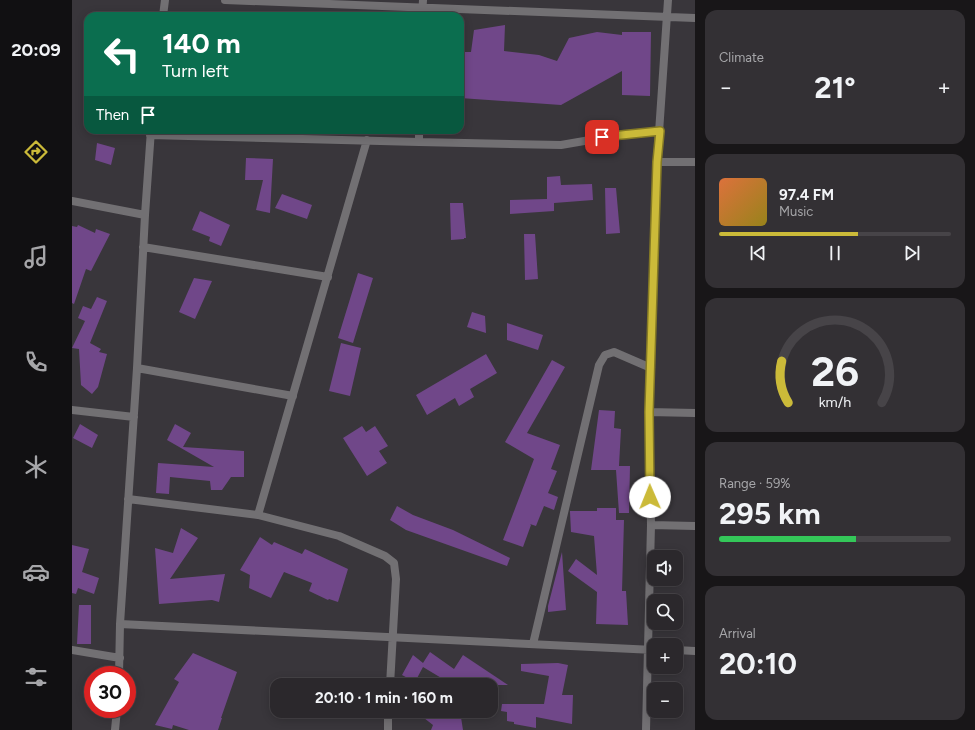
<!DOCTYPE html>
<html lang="en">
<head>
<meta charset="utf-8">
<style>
	:root { --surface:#2b282c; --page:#333034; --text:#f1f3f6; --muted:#a6a6a9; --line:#474448; --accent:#cbba39 }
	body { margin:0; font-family:Figtree,sans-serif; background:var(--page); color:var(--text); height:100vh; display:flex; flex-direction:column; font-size:15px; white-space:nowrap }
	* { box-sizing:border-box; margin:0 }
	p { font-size:13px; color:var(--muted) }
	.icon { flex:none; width:22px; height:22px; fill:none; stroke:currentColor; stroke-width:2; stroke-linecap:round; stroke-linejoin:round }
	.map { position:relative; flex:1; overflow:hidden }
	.details { display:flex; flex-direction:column; gap:10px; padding:10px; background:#181618; width:280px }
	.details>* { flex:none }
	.hud { position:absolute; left:12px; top:12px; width:380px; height:122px; border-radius:12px; box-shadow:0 2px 10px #0003,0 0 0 1px var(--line); background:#0b6e4f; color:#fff; overflow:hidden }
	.tools { position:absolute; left:575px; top:550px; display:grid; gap:8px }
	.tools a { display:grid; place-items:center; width:36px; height:36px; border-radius:8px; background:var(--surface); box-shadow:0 2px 10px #0003,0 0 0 1px var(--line); font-size:20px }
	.speed { position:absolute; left:12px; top:666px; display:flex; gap:8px; font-size:20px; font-weight:700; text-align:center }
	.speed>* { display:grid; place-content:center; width:52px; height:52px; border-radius:50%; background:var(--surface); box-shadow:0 2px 10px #0003,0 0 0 1px var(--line); line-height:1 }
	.speed .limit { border:6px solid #d22; background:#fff; color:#111 }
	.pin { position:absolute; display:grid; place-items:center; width:34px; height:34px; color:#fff; margin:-17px; border-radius:8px; box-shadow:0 2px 6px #0006 }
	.me { position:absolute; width:44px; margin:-22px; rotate:359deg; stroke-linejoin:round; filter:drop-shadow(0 0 3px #0008) }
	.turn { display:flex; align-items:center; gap:14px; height:84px; padding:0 12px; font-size:18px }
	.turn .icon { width:52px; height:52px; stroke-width:2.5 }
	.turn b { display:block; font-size:28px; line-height:34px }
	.then { display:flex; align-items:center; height:38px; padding:0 12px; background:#0003; gap:8px; font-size:15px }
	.big { font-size:30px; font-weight:700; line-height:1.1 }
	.details .tile { flex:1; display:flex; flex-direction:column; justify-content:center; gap:6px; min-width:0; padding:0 14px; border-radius:12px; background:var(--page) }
	.details .dial { align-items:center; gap:0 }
	.dial svg { height:104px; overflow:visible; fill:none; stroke:var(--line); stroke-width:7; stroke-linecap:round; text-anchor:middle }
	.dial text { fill:var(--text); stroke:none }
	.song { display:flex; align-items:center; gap:12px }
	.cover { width:48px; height:48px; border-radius:6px; background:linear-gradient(135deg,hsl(20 70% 55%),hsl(50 70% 35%)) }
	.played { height:4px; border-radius:2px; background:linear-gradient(90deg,var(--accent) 60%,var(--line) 60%) }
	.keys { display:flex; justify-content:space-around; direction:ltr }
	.heat { display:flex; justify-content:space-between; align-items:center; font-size:22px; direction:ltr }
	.charge { height:6px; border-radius:3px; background:linear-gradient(90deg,#34c759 59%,var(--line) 0) }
	.trip { position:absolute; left:198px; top:678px; width:228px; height:40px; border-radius:12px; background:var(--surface); box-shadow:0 2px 10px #0003,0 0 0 1px var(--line); font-weight:700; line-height:40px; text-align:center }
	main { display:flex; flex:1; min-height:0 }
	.tab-bar { display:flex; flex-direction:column; width:72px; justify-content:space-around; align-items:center; background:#111012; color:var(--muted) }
	.tab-bar .icon { width:28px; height:28px }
	.tab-bar .active { color:var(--accent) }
	.tab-bar b { font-size:18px; color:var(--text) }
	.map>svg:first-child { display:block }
</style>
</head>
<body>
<main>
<nav class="tab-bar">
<b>20:09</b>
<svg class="icon active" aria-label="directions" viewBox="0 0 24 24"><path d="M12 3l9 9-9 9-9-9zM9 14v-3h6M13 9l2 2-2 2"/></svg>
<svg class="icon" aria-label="music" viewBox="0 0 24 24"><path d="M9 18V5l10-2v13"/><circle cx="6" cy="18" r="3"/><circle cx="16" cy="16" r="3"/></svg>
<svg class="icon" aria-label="phone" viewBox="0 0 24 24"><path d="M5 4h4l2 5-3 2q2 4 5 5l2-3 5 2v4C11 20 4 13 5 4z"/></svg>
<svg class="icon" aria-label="climate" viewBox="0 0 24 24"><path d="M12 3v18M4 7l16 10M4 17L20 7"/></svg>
<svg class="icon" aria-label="car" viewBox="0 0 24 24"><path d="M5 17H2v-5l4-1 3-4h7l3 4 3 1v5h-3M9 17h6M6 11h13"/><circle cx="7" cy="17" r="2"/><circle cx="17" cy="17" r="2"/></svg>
<svg class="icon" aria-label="filters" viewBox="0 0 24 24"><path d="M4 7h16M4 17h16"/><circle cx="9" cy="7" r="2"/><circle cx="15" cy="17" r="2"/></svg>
</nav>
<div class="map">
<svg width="623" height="730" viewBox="0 0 623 730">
	<rect width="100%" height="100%" fill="#39363b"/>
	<path fill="#704789" d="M433,25L432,51L467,55L485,61L497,38L525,32L550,35V32H579L578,96L550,95V71L489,105L388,98V52H399L402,30Z
		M25,143L43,148L39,165L23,160Z
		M174,158L201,159L198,213L184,210L191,180H173Z
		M488,176L489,185L520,184L521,200L482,203V211L438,214V200L475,199V177Z
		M533,188H544L548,233L534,234Z
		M210,194L240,205L235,219L203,208Z
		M378,203H391L394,238H392V239L379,240Z
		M128,211L158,225L149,246L137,241L138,237L120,230Z
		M6,225L23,233L24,229L38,234L19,271L14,269L2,304L0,303V226L5,227Z
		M452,234H463L466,279L453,280Z
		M286,273L301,278L281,343L266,338Z
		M122,278L140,281L123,319L107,312Z
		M25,297L35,301L18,343L29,349L27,352L35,354L26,387L20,394L9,385L7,349L0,348L13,321L6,318L11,306L19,309Z
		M400,312L413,316L414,333L395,327Z
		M435,323L471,335L466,350L435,340Z
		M269,343L289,348L278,396L257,391Z
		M414,354L425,373L398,389L402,397L387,406L383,398L355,415L344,395Z
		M480,360L493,367L455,433L488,445L479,469L485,471L476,493L486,497L482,510L472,506L464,526L458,524L459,525L451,547L431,540L462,459L433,442Z
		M527,410L543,411L542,428L549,429L547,466H558L557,513H547L544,470H519Z
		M8,424L26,435L20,448L1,438Z
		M103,424L119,433L111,447L172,451V477H159L150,490H139L138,481L98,477L97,494L84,493L86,463L142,467L95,440Z
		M290,426L294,432L303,426L316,446L307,451L315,463L295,476L271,438Z
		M325,506L341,515L381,530L438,558L435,566L334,530L318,520Z
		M525,508H544V520H552L550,591H554L556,625L524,624L525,592L496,571L504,559L525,575L522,536L499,532L498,512V511H525Z
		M109,528L126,538L98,579L153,574L147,602L140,600L87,604L83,548L101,553Z
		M188,537L200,545L202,542L230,554L233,549L276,569L266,602L257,599L256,600L237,591L240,583L212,572L199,598L177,588L178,575L168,570Z
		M0,545L17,549L10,572L27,578L22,594L6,588L4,594L0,593Z
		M490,552L494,610L476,612V606Z
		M7,605H19V644H5Z
		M358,652L382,669L391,655L436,685H381L351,667L343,682L330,675L341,655L351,663Z
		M121,653L165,672L149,718H150L146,730H117L101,725L100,729L83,725L107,682L102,679Z
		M486,663L496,665L490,695H501L500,724L464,717V728L442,724V722L435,721V712L429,711L430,704H472L477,676L449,671V664Z
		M343,711H388L391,730H359L361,725Z"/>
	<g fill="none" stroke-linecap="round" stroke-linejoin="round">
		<path stroke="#727073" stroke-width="8" d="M153,0L623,18
			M91,16L93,0
			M350,16L351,0
			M78,135L347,142V130
			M347,142L489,145L518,140L524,137L588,131
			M585,162H623
			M0,201L73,215
			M71,247L256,277
			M65,368L221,396
			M0,410L62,417
			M577,412L623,413
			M56,499L186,515L295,140
			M186,515L267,536L313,556L322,563L324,579L318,685
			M579,525L623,526
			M48,624L582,650
			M461,644L527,365L533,355L542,352L579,368
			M0,650L48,658
			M604,650L623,651
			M47,675L48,624L65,368L73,215L79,130
			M43,730L45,709
			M316,730V711
			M574,730L579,525L577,412L585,162L596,0"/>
	</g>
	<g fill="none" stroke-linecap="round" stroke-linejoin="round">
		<g stroke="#847925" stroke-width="10">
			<path id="route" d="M530,137L588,131L585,162L577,412L578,497"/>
		</g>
		<use href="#route" stroke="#cbba39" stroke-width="7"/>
	</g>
</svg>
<div class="tools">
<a><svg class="icon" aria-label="sound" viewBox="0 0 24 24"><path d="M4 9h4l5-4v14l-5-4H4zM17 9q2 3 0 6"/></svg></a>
<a><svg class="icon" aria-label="search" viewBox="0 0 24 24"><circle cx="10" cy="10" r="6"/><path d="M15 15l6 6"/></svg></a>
<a>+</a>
<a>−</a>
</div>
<div class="speed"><div class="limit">30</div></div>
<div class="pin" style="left:530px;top:137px;background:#d93025"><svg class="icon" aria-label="arrive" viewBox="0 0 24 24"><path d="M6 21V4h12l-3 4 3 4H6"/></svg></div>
<svg class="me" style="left:578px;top:497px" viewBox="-20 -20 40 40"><circle r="19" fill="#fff"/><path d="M0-13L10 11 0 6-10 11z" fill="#cbba39"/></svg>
<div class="trip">20:10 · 1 min · 160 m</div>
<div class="hud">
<div class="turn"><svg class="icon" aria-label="left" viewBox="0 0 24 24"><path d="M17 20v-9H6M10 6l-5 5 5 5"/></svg><div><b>140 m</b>Turn left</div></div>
<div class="then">Then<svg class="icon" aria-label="arrive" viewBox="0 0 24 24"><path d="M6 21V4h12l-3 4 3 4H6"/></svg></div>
</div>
</div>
<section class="details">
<div class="tile"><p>Climate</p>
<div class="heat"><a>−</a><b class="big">21°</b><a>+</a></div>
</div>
<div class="tile">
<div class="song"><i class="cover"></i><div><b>97.4 FM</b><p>Music</p></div></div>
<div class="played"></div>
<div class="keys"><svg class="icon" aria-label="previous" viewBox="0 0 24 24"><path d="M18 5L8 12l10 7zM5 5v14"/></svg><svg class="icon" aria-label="pause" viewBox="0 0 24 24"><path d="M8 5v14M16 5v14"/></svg><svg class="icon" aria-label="next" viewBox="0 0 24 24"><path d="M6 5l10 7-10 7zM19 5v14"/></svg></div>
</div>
<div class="tile dial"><svg viewBox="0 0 100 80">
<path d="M14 69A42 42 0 1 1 86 69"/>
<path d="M14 69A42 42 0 0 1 9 37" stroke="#cbba39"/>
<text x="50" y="56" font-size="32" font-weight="700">26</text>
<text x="50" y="72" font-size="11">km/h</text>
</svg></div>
<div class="tile"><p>Range · 59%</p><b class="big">295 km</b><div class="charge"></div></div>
<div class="tile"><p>Arrival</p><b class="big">20:10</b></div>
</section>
</main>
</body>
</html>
